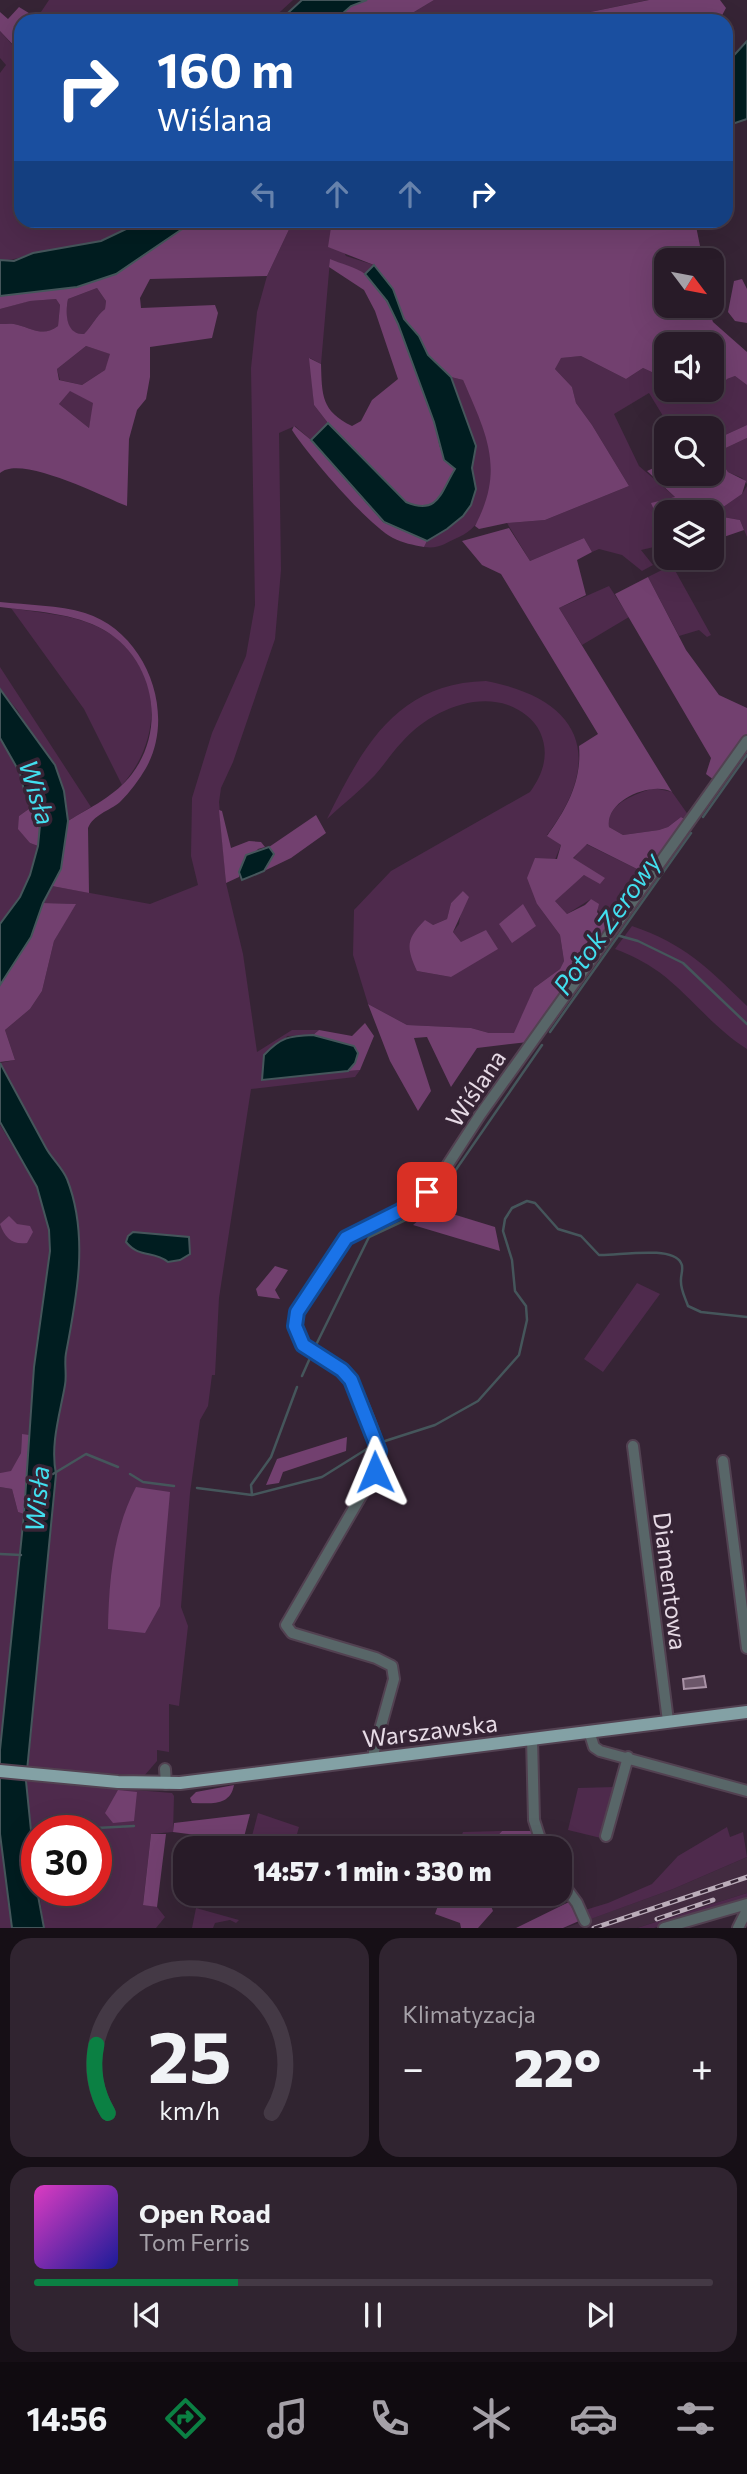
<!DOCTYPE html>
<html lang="pl">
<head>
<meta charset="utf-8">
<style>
	:root { --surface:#281b28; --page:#302430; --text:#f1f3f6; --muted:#a5a1a8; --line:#443945; --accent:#0b8043 }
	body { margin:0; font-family:Commissioner,sans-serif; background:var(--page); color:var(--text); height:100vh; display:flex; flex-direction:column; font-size:26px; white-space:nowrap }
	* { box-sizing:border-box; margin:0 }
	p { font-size:23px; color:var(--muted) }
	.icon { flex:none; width:38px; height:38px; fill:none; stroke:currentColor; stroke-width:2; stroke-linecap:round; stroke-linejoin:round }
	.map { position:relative; height:1928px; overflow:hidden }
	.side { display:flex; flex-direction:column; gap:10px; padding:10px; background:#160f16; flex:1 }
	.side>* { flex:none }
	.hud { position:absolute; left:14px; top:14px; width:719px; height:214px; border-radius:21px; box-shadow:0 7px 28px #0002,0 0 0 2px var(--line); background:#1a4fa0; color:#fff; overflow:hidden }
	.needle { width:46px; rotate:122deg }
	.fabs { position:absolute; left:654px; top:248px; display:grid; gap:14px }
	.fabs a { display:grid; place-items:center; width:70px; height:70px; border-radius:14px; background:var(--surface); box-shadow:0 7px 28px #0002,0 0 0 2px var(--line); font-size:35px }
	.speed { position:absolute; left:21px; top:1815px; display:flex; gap:14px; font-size:35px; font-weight:700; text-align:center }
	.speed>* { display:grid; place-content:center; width:91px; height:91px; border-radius:50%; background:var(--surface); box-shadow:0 7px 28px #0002,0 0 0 2px var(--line); line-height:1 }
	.speed .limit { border:10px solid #d22; background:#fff; color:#111 }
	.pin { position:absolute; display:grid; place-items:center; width:60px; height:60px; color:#fff; margin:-30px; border-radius:14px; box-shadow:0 4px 10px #0006 }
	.me { position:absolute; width:77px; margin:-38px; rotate:359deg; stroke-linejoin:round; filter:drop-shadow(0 0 5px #0008) }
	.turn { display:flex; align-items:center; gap:24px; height:147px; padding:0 28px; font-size:32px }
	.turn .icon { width:91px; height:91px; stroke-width:2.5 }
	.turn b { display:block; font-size:49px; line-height:60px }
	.lanes { display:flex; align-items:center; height:66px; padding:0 28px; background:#0003; justify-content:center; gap:35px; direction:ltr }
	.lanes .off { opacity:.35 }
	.big { font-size:52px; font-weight:800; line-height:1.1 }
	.side .card { flex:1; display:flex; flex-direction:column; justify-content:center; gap:10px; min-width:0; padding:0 24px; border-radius:21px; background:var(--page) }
	.side .dial { align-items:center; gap:0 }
	.dial svg { height:182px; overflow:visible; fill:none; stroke:var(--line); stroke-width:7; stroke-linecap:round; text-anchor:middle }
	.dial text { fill:var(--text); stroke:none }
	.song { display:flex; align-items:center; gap:21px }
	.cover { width:84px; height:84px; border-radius:10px; background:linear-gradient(135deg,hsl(310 70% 55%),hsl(240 70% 35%)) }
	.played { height:7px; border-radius:4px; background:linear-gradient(90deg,var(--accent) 30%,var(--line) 30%) }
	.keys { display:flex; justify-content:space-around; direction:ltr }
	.heat { display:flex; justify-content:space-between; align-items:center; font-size:38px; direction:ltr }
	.side .tiles { flex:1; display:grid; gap:10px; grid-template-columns:1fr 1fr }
	.card:last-child { grid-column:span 2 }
	.trip { position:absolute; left:173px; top:1836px; width:399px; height:70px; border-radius:21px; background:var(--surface); box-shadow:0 7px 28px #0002,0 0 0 2px var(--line); font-weight:800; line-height:70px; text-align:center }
	.tab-bar { display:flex; height:112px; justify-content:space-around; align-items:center; background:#100b10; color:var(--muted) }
	.tab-bar .icon { width:49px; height:49px }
	.tab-bar .active { color:var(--accent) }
	.tab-bar b { font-size:32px; color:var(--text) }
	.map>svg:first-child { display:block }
</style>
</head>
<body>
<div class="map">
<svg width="747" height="1928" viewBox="0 0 747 1928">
	<rect width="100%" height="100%" fill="#362435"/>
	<path fill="#422b40" d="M747,1857V1893L637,1928H565L673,1889Z"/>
	<path fill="#4e2a4c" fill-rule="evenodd" d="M49,0H293L270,21H35Z
		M434,0H648L566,17L399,21Z
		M0,31L16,49L21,43V220L145,221C117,241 70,248 36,253C22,255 17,261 0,260V73L6,65L0,58Z
		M293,221H332L330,226L346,256L374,265L365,274L330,260L321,364L310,358L314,405L328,423L311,440L295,426L279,433L281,570L275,639L233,762L221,788L219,802L226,883L243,954L257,1052L292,1030H319L313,1035L287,1036L262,1080L360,1070L355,1077L251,1089L219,1298L215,1375H212L208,1406L200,1420L190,1493L181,1607L188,1626L179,1706L169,1704V1752L157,1750V1761L144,1776L28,1767L56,1474C50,1444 60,1414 65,1385C67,1375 64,1363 66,1353C77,1296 89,1235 67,1179C62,1167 52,1159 46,1148C31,1120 15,1091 0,1063L15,1060L5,1030L30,1009L42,991L54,941L75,904L43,903L52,886L150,904L198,885L191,856L192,798L212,733L246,656L255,605L251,368L257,312L267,276Z
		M97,288L106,301L105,309C96,316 92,326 84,334C65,335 65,314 68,299Z
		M56,299L60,305L58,326C44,337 33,329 18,325C13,323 6,324 0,324V309L29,301Z
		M86,346L111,354L105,370L82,385L60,380L57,369Z
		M581,356L626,379L643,368L667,379V390H691L695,393L718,392L727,379L735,376L747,385V425L712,441V429H671L649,393L614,414L639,466L675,497L659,521L667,528V544L641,550L653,565L642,571L622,555L599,549L592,552L584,538L530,561L507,523L545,520L629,486L592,425L576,403L572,387L555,369L560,358Z
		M451,377L463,380C472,399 484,420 489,440C496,471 492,523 459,537C445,543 440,549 424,547L427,541L447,529L476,489L472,468L476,446Z
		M70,390L94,403L89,428L59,404Z
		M747,438V484L742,478L728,472L715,453Z
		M747,486V537L740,520L723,517L719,510L742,494Z
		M672,565L711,635L707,637L699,630L679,636L648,577Z
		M609,586L629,617L582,645L559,608Z
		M11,608C39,613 70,614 96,626C162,656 167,735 122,785L84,709Z
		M0,667L91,807L68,821L64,791L18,711L0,689Z
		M486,681C581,699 606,757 547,835L561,845L537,904L560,935L564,961L560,969L534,988L515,1033H489L471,1028L407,1025L368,1004L353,955L354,910L391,871L530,792C543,774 550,754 540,732C534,719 521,710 508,705C472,692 426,714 402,742C392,752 385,764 375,775C360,791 343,804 327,819C363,746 397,683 486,681ZM464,891L459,924L453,932L461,942L451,977L417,971L433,925L447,919L451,903Z
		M0,738L20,773L24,790L33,806L19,816L30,843L38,846L30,875L20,897L0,924Z
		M654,788L672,792L689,816L686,820L681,817L668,827L659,830L623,835L609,827C606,803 636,794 654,788Z
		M586,844L647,874L610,929L591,899L567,914L554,900L584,875L604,879L573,859Z
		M632,926C685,944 708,968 747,1006V1049C712,1027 691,996 659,972C645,962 631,955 615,949Z
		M0,1125L37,1187L49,1230L50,1251L34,1367L29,1435H22L21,1453L11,1472L0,1473Z
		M637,1283L660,1294L603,1372L584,1359Z
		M0,1487L12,1489L18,1512L24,1514L0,1750Z
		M26,1781L172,1793L174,1796L173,1832L151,1834L143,1904L157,1907L165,1917L156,1928H44L39,1890H96V1830H37V1877Z
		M615,1787L601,1838L568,1830L578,1788Z
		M258,1813L299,1827L293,1848H281L252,1836Z
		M727,1827L730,1837L743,1832L747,1857L673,1889L588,1920L585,1910L608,1903L652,1884L678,1856Z
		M502,1831L486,1848H457L463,1832Z
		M0,1834L12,1928H0Z
		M747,1893V1901L654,1928H637Z
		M196,1908L239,1920L236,1923L230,1920L215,1923L213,1928H192Z"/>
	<path fill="#72406f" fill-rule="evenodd" d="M367,0H434L399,21H334L351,6Z
		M649,0H720L726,8L719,21H476L566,17Z
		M19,7L37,18L35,21H21V43L17,49L0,31V12L8,19Z
		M194,221H293L267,276L150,279L140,298L141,308L215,305L218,313L212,338L150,347V377L146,399L137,410L129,439L127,506C102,496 20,454 0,473V324C6,324 13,323 18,325C33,329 44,337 58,326L60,305L56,299L30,301L0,309V296L77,287L116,274ZM97,288L106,301L105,309C96,316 92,326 84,334C66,335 65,314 68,299ZM86,346L110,354L105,370L82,385L59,380L57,369ZM70,391L93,403L89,428L59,404Z
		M332,221H695L700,246L709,261H667V306H712L709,311L713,322L747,352V385L735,376L727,379L718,392L695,393L691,390H712V345H667V379L643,368L626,379L581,356L561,358L555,369L572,387L576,403L592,425L629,486L545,520L507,523L479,529L475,526C505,469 487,435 463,380L451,377L428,355L419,336L404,319L393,289L374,265L328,247Z
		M330,259C341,264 356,267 365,274C395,298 422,384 434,421C440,441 437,455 455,468C441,491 439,516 406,502L328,423L314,405L309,358L321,364C322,395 321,411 352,426L361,421L372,400L398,379L375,311L364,290L329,267Z
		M742,279L747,289V323L735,321L728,312L734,281Z
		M747,425V438L715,453L728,472L746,481L742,494L719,510L723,517L740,520L744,530L712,541V513H667V528L659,521L651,503L675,497L647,471L667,462V474H712V441Z
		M294,426L311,440L383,522L427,541L424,547C413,545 403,543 393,538C368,525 307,454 292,430Z
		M509,528L530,561L584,538L592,552L577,560L586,595L559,608L672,792C652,781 605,800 609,827L623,835L659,830L668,827L681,817L686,820L647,874L587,844L573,858L605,878L600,884L584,875L555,901L567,914L585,905L591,899L599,904L597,912L608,926L597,944L589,940L575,960L582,968L528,1042L477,1048L451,1087L427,1037L414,1038L431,1091L418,1111L390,1061L368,1004L407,1025L471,1028L489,1033H514L534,988L560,969L564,961L560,935L537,904L527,878L535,858L557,859L561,845L547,836C567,808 582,781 579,746L598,734L501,574L482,565L462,541Z
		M648,577L686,650L719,695L747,708V734L714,780L706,774L711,758L615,594Z
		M0,602C27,605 59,605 85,613C146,632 177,713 146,768C139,780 130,792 120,802C109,811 93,815 88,828L89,893L52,886L61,869L68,821C91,807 115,796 132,774C167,728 154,659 104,630C75,613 33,611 0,607Z
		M33,806C41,819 39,832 38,846L30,843L18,829L19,816Z
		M219,810L222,811L231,848L249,841L261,842L265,847L258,849L239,872V877L226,883Z
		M316,815L326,833L291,858L264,871L274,854L269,847Z
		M463,891L469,897L453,932L461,942L486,930L498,949L451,977L417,971C406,947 406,939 425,920L433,925L447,919L451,903Z
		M43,903L76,904L54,941L42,991L30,1009L5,1030L15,1060L0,1062V985L31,937Z
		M523,904L536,926L512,943L499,924Z
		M365,1023L374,1036L360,1070L348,1071L355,1063L358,1053L354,1046L313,1035L319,1030L352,1036Z
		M433,1208L495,1227L500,1251L413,1225Z
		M9,1216L17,1224L30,1226L33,1232L27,1243C12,1245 5,1238 0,1224Z
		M275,1266L288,1270L275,1290L280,1299L258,1296L256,1289Z
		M22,1434L29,1435L24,1514L18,1512L12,1489L0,1487V1473L11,1471L21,1453Z
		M347,1437L346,1451L283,1472L279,1483L266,1485L277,1459Z
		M136,1487L170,1492L160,1606L145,1633L108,1629C109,1580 113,1531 136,1487Z
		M234,1785C230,1807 210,1803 192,1803L190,1798L196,1792Z
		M118,1790L137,1792L134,1821L113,1823L105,1813Z
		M250,1814L243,1841L173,1832L174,1823Z
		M502,1831H532L533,1835L511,1848H486Z
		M151,1834H166L157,1907L143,1905Z
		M442,1894H486L493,1911L478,1928H461L460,1923L435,1914Z
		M569,1902L579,1921L563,1928H516Z"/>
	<path fill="#001d20" stroke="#45565b" stroke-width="2" d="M302,0H367L351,6L334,21H279Z
		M747,41V119L726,126V64Z
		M145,220L194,221L116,274L77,287L0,296V260L14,261L33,253L101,241Z
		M374,265L393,289L404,319L419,336L428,355L451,377L476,446L472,468L476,489L471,505L463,516L447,529L427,541L384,522L311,440L328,423L406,502C439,516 441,491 455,469L444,460L434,422L398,324L387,301L365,274Z
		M0,689L55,765L64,791L68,821L61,869L43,903L31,937L0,985V924L20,897L30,875L38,846L40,825L38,813L24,790L20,773L0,738Z
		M269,847L274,854L264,871L242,880L239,872L246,855Z
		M313,1035L354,1046L358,1053L355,1063L348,1071L262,1080L264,1055C281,1037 289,1036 313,1035Z
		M0,1063C15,1091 31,1120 46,1148C52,1159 62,1167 67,1179C89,1235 77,1296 66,1353C64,1363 67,1375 65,1385C60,1414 50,1444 56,1474L26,1781L37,1890L44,1928H12L0,1834V1750L24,1514L34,1367L50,1251L49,1230L37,1187L0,1122Z
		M133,1232L189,1237L190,1254L180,1260L168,1262C153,1250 140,1259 126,1242L128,1236Z"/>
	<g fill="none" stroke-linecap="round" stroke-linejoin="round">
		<path stroke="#45565b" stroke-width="2.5" d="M703,817L747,755
			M620,936L638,941L683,963L747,1024
			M550,1032L691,833
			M435,1200L542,1045
			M315,1347L369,1237L427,1210
			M302,1376L310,1358
			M385,1441L435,1425L478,1401L519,1355L527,1320L526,1306L515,1291L512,1260L503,1231L505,1219L512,1208L527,1201L535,1203L558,1229L581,1236L599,1255C617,1256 672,1245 681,1263C684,1267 681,1274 681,1279C680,1289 685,1297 688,1306L701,1312L747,1317
			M53,1474L86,1454L118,1467
			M130,1474L143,1482L174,1486
			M197,1488L252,1495L322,1477L370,1447
			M252,1495L251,1485L271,1457L297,1387
			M0,1554L21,1555
			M59,1830L134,1826
			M31,1831H37"/>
	</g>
	<path fill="#6c576a" stroke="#a992a6" stroke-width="2" d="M704,1676L706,1687L684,1689L683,1679Z"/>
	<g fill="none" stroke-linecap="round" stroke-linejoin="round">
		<g stroke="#524151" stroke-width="14">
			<path id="minor" d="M633,1446L668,1721
				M723,1461L747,1648
				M589,1731L594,1747L600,1751L747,1791
				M532,1738L534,1820L543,1848
				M374,1759V1751L394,1679L392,1666L376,1658L292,1633L286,1625L375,1472C378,1466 380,1459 379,1451C375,1433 356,1383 343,1371C321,1350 289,1353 297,1312L346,1238L409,1205L434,1186L480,1115L747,741
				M165,1769L166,1784
				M606,1836L628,1757
				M560,1880L577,1903L585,1921
				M664,1928L747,1904
				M738,1928L747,1910"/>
		</g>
		<g stroke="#524151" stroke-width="16">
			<path id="major" d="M0,1771L118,1782L180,1783L747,1712"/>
		</g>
		<use href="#minor" stroke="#586668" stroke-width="10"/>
		<use href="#major" stroke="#83a1a5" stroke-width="12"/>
		<g stroke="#bbadba" stroke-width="5">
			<path id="rail" d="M657,1919L713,1900
				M594,1928L747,1877"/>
		</g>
		<use href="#rail" stroke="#362435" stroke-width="2.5" stroke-dasharray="8" stroke-linecap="butt"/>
	</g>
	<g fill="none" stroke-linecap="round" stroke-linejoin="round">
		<g stroke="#114b97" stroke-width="18">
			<path id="route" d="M375,1472L379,1451L351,1380L342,1370L303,1345L295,1326L297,1312L346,1238L400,1211L427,1192"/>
		</g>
		<use href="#route" stroke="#1a73e8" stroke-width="12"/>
	</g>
	<g text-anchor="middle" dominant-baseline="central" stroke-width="7" stroke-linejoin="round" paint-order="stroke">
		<g font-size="24" fill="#e6dae5" stroke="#362435">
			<text transform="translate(475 1088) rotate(-56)">Wiślana</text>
			<text transform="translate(671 1581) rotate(83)">Diamentowa</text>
			<text transform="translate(430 1730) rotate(-7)">Warszawska</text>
		</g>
		<g font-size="26" font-style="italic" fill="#42deee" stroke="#362435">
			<text transform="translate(38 792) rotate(73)">Wisła</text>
			<text transform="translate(606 923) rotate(-55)">Potok Zerowy</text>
			<text transform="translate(36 1499) rotate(-85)">Wisła</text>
		</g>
	</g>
</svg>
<div class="fabs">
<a><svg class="needle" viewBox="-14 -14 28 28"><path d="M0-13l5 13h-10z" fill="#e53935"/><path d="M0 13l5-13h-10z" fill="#a5a1a8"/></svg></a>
<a><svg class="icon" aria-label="sound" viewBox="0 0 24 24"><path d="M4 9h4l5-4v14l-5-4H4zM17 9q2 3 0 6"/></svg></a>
<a><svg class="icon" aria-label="search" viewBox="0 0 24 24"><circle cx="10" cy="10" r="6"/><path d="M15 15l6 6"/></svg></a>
<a><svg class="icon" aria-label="layers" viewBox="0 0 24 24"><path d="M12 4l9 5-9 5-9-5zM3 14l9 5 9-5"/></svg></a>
</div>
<div class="speed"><div class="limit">30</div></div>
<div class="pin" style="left:427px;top:1192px;background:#d93025"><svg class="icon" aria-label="arrive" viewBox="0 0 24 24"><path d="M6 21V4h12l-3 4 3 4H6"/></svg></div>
<svg class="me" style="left:375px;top:1472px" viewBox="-20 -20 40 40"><path d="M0-17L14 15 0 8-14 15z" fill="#1a73e8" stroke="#fff" stroke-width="4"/></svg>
<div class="trip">14:57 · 1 min · 330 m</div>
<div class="hud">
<div class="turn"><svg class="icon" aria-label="right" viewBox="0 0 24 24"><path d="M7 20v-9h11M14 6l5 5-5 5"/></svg><div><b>160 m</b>Wiślana</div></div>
<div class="lanes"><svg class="icon off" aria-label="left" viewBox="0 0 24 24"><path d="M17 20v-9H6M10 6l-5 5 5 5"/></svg><svg class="icon off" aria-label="ahead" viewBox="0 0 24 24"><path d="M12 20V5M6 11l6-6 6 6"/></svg><svg class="icon off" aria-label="ahead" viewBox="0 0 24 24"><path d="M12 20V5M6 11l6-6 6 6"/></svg><svg class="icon" aria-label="right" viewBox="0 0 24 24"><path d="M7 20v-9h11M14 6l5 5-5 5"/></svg></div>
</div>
</div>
<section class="side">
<div class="tiles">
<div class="card dial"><svg viewBox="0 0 100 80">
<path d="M14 69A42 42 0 1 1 86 69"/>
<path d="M14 69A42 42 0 0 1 9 39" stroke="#0b8043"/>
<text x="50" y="56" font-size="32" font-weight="700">25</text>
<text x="50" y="72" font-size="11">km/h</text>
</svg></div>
<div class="card"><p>Klimatyzacja</p>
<div class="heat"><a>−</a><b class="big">22°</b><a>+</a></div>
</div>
<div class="card">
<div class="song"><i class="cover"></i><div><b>Open Road</b><p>Tom Ferris</p></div></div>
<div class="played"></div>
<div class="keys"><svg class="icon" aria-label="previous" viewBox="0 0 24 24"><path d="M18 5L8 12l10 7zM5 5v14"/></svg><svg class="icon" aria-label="pause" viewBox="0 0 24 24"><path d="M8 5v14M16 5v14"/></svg><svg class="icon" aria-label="next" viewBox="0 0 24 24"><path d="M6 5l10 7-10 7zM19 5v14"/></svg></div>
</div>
</div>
</section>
<nav class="tab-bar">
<b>14:56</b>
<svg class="icon active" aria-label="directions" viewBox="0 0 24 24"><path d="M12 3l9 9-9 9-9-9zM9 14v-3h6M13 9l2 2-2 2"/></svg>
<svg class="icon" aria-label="music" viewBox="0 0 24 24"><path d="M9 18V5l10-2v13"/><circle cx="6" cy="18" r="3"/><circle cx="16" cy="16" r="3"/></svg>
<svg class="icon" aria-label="phone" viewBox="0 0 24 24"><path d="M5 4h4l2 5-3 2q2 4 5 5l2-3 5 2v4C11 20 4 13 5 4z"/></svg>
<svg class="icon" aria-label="climate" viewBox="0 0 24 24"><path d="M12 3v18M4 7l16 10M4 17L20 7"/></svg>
<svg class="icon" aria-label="car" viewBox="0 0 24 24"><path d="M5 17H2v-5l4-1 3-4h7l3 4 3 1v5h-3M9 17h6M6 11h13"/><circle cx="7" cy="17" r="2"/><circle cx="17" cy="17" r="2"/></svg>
<svg class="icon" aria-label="filters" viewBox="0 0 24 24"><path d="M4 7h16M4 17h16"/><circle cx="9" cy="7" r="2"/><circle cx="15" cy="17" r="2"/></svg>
</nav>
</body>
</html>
